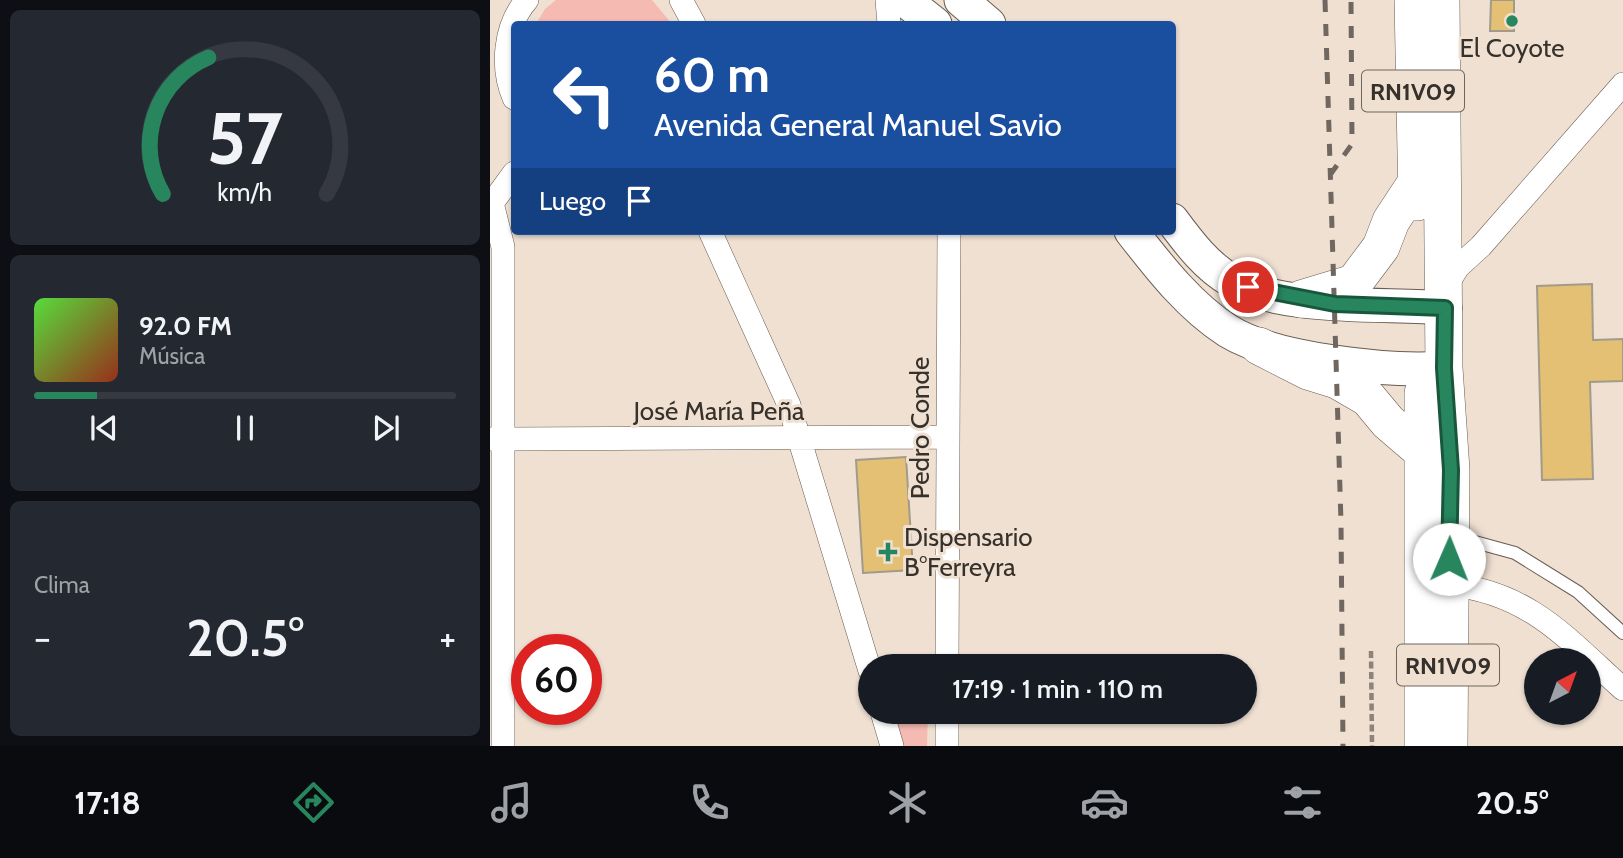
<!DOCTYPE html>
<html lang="es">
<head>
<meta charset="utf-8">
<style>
	:root { --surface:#171b24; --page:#242831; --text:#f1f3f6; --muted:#9ea1a6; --line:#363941; --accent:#27865e }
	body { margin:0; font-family:Cabin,sans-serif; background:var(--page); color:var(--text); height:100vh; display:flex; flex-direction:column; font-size:26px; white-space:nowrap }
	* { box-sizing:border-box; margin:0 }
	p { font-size:23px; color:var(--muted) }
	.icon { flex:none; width:38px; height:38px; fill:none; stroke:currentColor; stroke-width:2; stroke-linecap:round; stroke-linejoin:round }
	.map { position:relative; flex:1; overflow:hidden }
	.side { display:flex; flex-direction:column; gap:10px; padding:10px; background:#0d0f14; width:490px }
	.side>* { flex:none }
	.guide { position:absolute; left:21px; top:21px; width:665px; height:214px; border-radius:7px; box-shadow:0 2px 5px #0004; background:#1a4fa0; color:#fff; overflow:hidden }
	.needle { width:46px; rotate:41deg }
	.controls { position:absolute; left:1034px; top:648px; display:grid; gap:14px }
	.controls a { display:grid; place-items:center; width:77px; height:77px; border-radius:50%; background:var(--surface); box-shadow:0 2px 5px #0004; font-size:35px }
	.speed { position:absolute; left:21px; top:634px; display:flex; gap:14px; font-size:35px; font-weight:700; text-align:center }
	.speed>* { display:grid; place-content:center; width:91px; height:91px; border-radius:50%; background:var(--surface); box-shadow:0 2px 5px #0004; line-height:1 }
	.speed .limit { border:10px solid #d22; background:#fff; color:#111 }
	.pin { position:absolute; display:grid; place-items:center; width:60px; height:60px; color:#fff; margin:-30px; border:4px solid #fff; border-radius:50%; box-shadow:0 2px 7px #0007 }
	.me { position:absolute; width:77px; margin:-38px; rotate:1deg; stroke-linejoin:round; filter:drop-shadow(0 0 5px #0008) }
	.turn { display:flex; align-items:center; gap:24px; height:147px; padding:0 28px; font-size:32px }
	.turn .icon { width:91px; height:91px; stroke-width:2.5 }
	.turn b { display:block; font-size:49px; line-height:60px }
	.then { display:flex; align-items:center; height:66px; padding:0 28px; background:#0003; gap:14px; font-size:26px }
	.big { font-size:52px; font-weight:600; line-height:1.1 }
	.side .card { flex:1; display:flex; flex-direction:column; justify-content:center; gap:10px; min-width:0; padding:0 24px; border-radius:10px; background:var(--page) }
	.side .dial { align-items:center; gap:0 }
	.dial svg { height:182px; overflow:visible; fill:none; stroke:var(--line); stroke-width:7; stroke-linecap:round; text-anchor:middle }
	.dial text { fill:var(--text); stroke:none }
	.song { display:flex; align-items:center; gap:21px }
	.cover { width:84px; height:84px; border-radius:10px; background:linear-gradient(135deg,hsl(110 70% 55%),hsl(10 70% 35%)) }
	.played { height:7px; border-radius:4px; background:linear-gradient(90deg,var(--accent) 15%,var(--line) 15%) }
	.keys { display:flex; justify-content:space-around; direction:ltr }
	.heat { display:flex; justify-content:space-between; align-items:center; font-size:38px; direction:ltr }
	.trip { position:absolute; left:368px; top:654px; width:399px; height:70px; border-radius:35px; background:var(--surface); box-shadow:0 2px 5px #0004; font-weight:600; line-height:70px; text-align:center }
	.menu { display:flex; height:112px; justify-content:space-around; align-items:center; background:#090b0e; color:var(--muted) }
	.menu .icon { width:49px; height:49px }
	.menu .selected { color:var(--accent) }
	.menu b { font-size:32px; color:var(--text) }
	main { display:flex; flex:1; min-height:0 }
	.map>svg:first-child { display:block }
</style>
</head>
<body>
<main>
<section class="side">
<div class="card dial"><svg viewBox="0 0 100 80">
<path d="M14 69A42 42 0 1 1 86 69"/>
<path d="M14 69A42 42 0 0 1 34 9" stroke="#27865e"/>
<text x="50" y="56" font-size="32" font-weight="700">57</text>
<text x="50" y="72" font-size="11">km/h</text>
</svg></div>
<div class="card">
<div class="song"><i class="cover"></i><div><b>92.0 FM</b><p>Música</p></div></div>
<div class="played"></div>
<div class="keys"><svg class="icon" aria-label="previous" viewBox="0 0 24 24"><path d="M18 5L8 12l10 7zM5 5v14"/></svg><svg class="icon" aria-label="pause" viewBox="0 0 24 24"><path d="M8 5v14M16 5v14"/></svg><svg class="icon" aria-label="next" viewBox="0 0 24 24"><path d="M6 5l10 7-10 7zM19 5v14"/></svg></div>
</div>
<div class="card"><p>Clima</p>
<div class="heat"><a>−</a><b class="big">20.5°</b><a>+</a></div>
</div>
</section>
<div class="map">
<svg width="1133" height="746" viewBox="0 0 1133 746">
	<rect width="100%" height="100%" fill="#efe0d2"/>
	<path fill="#f5bab2" d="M66,0H162L182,24H46L55,9Z
		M397,712H438L437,746H408Z"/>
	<path fill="#e4c075" stroke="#a29a8a" stroke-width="2" d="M1001,0H1024V31H1000Z
		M1102,284L1103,340L1133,339V381L1100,382L1103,479L1052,480L1047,286Z
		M416,457L423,570L373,573L366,460Z"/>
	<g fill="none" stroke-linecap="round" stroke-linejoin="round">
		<g stroke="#695c50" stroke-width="14">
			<path id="lane" d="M963,536L1025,553L1088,592L1133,633"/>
		</g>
		<g stroke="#695c50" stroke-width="24">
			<path id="street" d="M191,0L204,24
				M397,0L399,24
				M24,98C11,68 14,26 37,0
				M2,203L13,247V746
				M0,206L24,173
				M220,231L299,405L380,671
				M954,289L968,267L991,246L1133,84
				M0,439L458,437
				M958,584C1040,593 1075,637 1133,689
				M457,667L459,231
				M392,712L402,746
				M457,746V712"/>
		</g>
		<g stroke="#695c50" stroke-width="35">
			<path id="secondary" d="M415,0L445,24
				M471,0L499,24
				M682,220C699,243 717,267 742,281C794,311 895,303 955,308
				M641,231C669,267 699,306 738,331C785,360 899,372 954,368"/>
		</g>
		<g stroke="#695c50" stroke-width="38">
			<path id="primary" d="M923,0L927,202
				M951,0L954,368L961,470L959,746
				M811,299L864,283L891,247L901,221L926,183
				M769,346L818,371L847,380L878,398L898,422L933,452
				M933,746V393"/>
		</g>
		<path stroke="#8d837a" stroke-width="4.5" stroke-dasharray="7 3.5" stroke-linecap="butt" d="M881,651L882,746"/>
		<use href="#lane" stroke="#fff" stroke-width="12"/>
		<use href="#street" stroke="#fff" stroke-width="23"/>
		<use href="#secondary" stroke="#fff" stroke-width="33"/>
		<use href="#primary" stroke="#fff" stroke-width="37"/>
		<path stroke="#706860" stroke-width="5" stroke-dasharray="12 12" stroke-linecap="butt" d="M835,0L851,523L853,746
			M840,175L862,144L861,0"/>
	</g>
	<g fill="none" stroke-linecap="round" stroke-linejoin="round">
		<g stroke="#19573d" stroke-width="18">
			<path id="route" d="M758,287L845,304L955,308L954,368L961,470L959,559"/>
		</g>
		<use href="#route" stroke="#27865e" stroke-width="12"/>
	</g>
	<g fill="#27865e" stroke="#efe0d2" stroke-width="2.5">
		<circle cx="1022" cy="21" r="7"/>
		<path d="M394.5 541.5h7v7h7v7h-7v7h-7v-7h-7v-7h7z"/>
	</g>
	<g text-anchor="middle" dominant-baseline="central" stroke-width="6" stroke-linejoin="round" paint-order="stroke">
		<g fill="#efe0d2" stroke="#6e665d" stroke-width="2">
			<rect x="872" y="70.5" width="102" height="41" rx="5"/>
			<rect x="907" y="644.5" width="102" height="41" rx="5"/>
		</g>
		<g font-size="24" font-weight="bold" fill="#36312b">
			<text x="923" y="91">RN1V09</text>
			<text x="958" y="665">RN1V09</text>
		</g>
		<g font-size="26" fill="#36312b" stroke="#efe0d2">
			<text x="1022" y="48">El Coyote</text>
			<text x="414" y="537" text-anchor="start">Dispensario<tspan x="414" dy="30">B°Ferreyra</tspan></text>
		</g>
		<g font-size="26" fill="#36312b" stroke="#efe0d2">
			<text x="229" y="411">José María Peña</text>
			<text transform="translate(430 428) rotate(-90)">Pedro Conde</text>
		</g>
	</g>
</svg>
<div class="controls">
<a><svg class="needle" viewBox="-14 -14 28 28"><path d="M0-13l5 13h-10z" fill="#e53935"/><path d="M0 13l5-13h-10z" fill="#9ea1a6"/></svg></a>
</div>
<div class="speed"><div class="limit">60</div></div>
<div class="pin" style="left:758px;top:287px;background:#d93025"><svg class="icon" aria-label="arrive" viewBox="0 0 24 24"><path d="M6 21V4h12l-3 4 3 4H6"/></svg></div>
<svg class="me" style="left:959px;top:559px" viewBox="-20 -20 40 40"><circle r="19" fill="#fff"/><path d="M0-13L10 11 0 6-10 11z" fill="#27865e"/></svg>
<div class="trip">17:19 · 1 min · 110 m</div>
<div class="guide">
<div class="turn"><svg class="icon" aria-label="left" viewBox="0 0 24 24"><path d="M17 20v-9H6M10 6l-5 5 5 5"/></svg><div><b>60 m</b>Avenida General Manuel Savio</div></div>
<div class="then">Luego<svg class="icon" aria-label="arrive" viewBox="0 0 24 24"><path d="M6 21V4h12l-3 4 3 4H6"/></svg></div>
</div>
</div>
</main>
<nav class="menu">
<b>17:18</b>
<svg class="icon selected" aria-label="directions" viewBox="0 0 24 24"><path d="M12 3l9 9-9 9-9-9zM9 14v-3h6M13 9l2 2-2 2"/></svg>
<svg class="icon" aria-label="music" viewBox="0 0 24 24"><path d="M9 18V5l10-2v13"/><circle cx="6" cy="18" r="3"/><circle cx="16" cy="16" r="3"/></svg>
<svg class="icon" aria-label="phone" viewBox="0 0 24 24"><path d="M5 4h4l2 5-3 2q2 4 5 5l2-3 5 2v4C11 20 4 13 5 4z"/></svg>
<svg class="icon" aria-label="climate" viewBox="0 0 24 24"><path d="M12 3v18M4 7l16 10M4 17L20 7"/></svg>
<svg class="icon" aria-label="car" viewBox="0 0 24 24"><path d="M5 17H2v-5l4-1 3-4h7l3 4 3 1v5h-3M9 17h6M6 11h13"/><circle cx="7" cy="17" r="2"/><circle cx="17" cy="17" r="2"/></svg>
<svg class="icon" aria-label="filters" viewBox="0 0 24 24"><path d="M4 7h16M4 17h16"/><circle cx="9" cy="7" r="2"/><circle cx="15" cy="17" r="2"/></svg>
<b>20.5°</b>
</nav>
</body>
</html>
